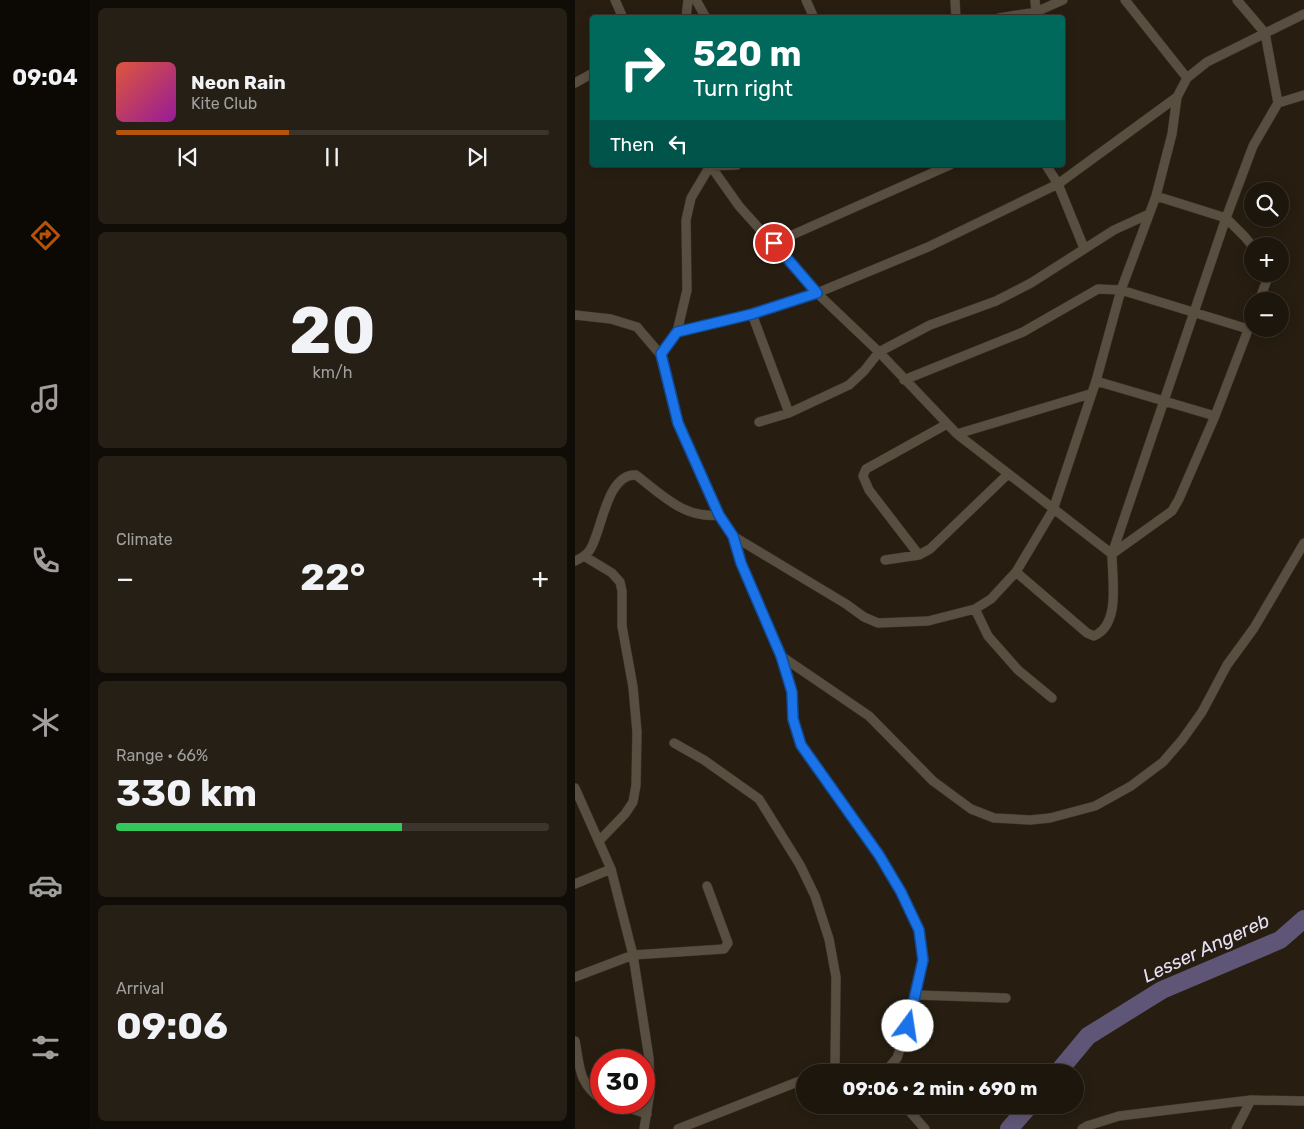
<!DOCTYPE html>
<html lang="en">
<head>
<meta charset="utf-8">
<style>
	:root { --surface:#1d160d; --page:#251f16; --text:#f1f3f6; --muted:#a09f9d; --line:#3b352e; --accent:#b45309 }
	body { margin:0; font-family:Rubik,sans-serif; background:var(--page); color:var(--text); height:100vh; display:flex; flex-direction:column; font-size:19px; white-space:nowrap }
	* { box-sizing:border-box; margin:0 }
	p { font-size:16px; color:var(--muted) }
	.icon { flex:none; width:28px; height:28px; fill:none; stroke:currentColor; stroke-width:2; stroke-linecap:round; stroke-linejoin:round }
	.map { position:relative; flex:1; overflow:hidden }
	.side { display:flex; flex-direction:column; gap:8px; padding:8px; background:#100c07; width:485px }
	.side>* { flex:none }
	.guide { position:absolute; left:15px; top:15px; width:475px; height:152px; border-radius:5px; box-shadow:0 2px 12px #0003,0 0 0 1px var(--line); background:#00695c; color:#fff; overflow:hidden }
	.controls { position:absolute; left:669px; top:182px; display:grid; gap:10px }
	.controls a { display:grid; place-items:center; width:45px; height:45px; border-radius:50%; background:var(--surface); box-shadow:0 2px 12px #0003,0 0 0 1px var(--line); font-size:25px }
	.speed { position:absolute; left:15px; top:1049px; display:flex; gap:10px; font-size:25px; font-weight:700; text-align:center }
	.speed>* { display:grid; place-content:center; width:65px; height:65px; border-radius:50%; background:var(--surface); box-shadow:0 2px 12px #0003,0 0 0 1px var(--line); line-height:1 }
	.speed .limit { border:8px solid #d22; background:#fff; color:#111 }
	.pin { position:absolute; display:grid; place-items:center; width:42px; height:42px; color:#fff; margin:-21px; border:2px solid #fff; border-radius:50%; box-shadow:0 1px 5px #0007 }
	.me { position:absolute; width:55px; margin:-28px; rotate:14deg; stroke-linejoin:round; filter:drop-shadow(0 0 4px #0008) }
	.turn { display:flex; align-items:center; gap:18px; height:105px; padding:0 20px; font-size:22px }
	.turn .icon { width:65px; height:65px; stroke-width:2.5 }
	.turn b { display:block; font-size:35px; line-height:42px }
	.then { display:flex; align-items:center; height:48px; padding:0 20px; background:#0003; gap:10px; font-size:19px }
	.big { font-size:38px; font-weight:700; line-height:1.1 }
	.side .card { flex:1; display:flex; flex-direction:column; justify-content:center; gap:8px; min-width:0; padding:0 18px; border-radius:8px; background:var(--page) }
	.side .dial { align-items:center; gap:0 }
	.dial b { font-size:65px; line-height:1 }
	.song { display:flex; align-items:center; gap:15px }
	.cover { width:60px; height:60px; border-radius:8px; background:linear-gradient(135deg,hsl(10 70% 55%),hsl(300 70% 35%)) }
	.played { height:5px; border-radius:2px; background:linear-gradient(90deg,var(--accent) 40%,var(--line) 40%) }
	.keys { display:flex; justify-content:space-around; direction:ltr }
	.heat { display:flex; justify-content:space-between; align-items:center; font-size:28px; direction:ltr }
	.charge { height:8px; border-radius:4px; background:linear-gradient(90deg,#34c759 66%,var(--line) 0) }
	.trip { position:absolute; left:221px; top:1064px; width:288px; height:50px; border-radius:25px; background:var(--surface); box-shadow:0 2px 12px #0003,0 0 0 1px var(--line); font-weight:700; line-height:50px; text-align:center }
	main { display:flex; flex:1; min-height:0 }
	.dock { display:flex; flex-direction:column; width:90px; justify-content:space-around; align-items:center; background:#0c0905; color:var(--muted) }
	.dock .icon { width:35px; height:35px }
	.dock .active { color:var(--accent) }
	.dock b { font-size:22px; color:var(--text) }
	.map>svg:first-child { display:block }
</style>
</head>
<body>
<main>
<nav class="dock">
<b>09:04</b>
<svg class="icon active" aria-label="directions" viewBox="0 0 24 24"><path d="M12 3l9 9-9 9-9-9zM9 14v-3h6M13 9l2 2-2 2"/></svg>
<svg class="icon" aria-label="music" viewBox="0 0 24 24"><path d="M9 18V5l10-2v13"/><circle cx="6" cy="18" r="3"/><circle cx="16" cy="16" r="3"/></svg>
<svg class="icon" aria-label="phone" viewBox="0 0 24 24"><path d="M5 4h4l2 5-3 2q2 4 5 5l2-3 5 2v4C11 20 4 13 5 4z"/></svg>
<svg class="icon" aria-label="climate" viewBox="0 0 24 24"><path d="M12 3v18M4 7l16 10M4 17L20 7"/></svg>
<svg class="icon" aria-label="car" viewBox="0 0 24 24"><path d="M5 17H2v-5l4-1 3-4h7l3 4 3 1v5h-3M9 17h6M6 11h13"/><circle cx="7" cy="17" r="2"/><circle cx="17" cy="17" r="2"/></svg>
<svg class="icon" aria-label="filters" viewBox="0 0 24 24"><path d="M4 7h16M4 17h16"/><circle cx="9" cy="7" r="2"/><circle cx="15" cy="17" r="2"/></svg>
</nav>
<section class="side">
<div class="card">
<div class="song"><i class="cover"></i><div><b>Neon Rain</b><p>Kite Club</p></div></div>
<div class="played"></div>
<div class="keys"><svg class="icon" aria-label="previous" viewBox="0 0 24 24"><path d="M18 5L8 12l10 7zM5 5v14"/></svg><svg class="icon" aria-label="pause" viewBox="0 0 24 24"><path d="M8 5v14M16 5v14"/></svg><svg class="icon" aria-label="next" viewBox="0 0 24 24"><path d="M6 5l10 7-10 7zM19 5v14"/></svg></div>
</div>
<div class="card dial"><b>20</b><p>km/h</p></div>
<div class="card"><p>Climate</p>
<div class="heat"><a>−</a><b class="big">22°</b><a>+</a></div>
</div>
<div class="card"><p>Range · 66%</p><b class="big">330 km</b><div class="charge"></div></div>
<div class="card"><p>Arrival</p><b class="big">09:06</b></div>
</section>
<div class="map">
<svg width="729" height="1129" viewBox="0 0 729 1129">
	<rect width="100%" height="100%" fill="#271e11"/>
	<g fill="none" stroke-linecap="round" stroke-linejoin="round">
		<path stroke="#5f5677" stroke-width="18" d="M483,1072L513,1036L587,990L705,940L729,919
			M434,1129L455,1105"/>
		<g stroke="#3e372f" stroke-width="10">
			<path id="street" d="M40,0L48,18
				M121,0L131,18
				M231,0L239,18
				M380,0L381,18
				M460,0L461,12
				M550,0L612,78
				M111,18L113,0
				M424,18L461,12L488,0
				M0,83L18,73
				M703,103L729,95
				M135,165L164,206L242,293L304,352L382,434L537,554
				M471,165L483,184L509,248
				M581,196L651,218L670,237L678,247
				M199,243L375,165
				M684,301L693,277L691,274
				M177,314L214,413
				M0,315L36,319L62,327L85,354L103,423L144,515L158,536L166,563L206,656L217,692L218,719L226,745L304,855L326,892L344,930L348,960L333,1026L322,1058L312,1070L306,1072
				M102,332L177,314L242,293L353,247L483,184L602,97
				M85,354L102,332L112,290L111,220L116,198L135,166L162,165
				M329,380L448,332L523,289L546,290L673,329
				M521,381L640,416
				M184,422L214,413L274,385L289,371L304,352L355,325L421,301L456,283L539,230L574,214
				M382,434L515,394
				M158,536L271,604L289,617L303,623L353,621L400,609L416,599L441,572L478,510L521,381L546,290L581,196L597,134L602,97L612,78L632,62L729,14
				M537,554L597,511L604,499L640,416L678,317
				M344,555L294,490L288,476L291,469L372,424
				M9,556L37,573L45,582L47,591V626L58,687L62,732L61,785L58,802L50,814L24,841
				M310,560L344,555L355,549L433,474
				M0,561C7,558 14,554 17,546C27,527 33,473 61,475C86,494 109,519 144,515
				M441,572L512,633L519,636C546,624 537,580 537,554L651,218L678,146L703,103L690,33L662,0
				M400,609L413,636L443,670L477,698
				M206,656L294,716L358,781L396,809L419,818L455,820L475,818L520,806L556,786L588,762L607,740L627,712L652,665L679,628L729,543
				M99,743L129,760L184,799L225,865L240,896L254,939L261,977L260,1067
				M0,788L36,869L58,955L74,1058L75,1092L69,1129
				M0,884L36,869
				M0,977L58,955L149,949L153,943L132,886
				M341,995L431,998
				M0,1041C5,1066 3,1083 26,1099
				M246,1072L260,1067L284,1072
				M36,1102L72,1114
				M329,1105L350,1129
				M103,1129L230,1079
				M507,1129L512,1126L544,1116L676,1100
				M661,1129L676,1100L729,1101"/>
		</g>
		<use href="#street" stroke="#594f41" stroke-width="9"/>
	</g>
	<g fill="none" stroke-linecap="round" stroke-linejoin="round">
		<g stroke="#114b97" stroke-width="12">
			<path id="route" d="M199,243L242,293L177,314L102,332L86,354L103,423L144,515L158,536L166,563L206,656L217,692L218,719L226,745L304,855L326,892L344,930L348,960L333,1026"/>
		</g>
		<use href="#route" stroke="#1a73e8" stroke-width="9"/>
	</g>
	<g text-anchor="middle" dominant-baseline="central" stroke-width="5" stroke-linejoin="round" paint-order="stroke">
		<g font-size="19" font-style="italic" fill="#e5e0f8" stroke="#271e11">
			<text transform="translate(631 948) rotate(-25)">Lesser Angereb</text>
		</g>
	</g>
</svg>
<div class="controls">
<a><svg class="icon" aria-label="search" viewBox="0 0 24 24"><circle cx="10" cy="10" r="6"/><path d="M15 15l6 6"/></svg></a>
<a>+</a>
<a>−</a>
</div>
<div class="speed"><div class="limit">30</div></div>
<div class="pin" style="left:199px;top:243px;background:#d93025"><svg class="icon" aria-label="arrive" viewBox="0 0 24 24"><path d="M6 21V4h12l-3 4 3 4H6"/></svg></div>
<svg class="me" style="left:333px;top:1026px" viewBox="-20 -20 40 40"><circle r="19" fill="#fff"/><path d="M0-13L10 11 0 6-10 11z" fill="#1a73e8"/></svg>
<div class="trip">09:06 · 2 min · 690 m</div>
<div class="guide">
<div class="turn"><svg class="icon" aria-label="right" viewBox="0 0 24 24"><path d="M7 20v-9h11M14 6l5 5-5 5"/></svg><div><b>520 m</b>Turn right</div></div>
<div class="then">Then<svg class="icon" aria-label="left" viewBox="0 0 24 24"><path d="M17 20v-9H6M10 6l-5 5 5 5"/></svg></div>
</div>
</div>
</main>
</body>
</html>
